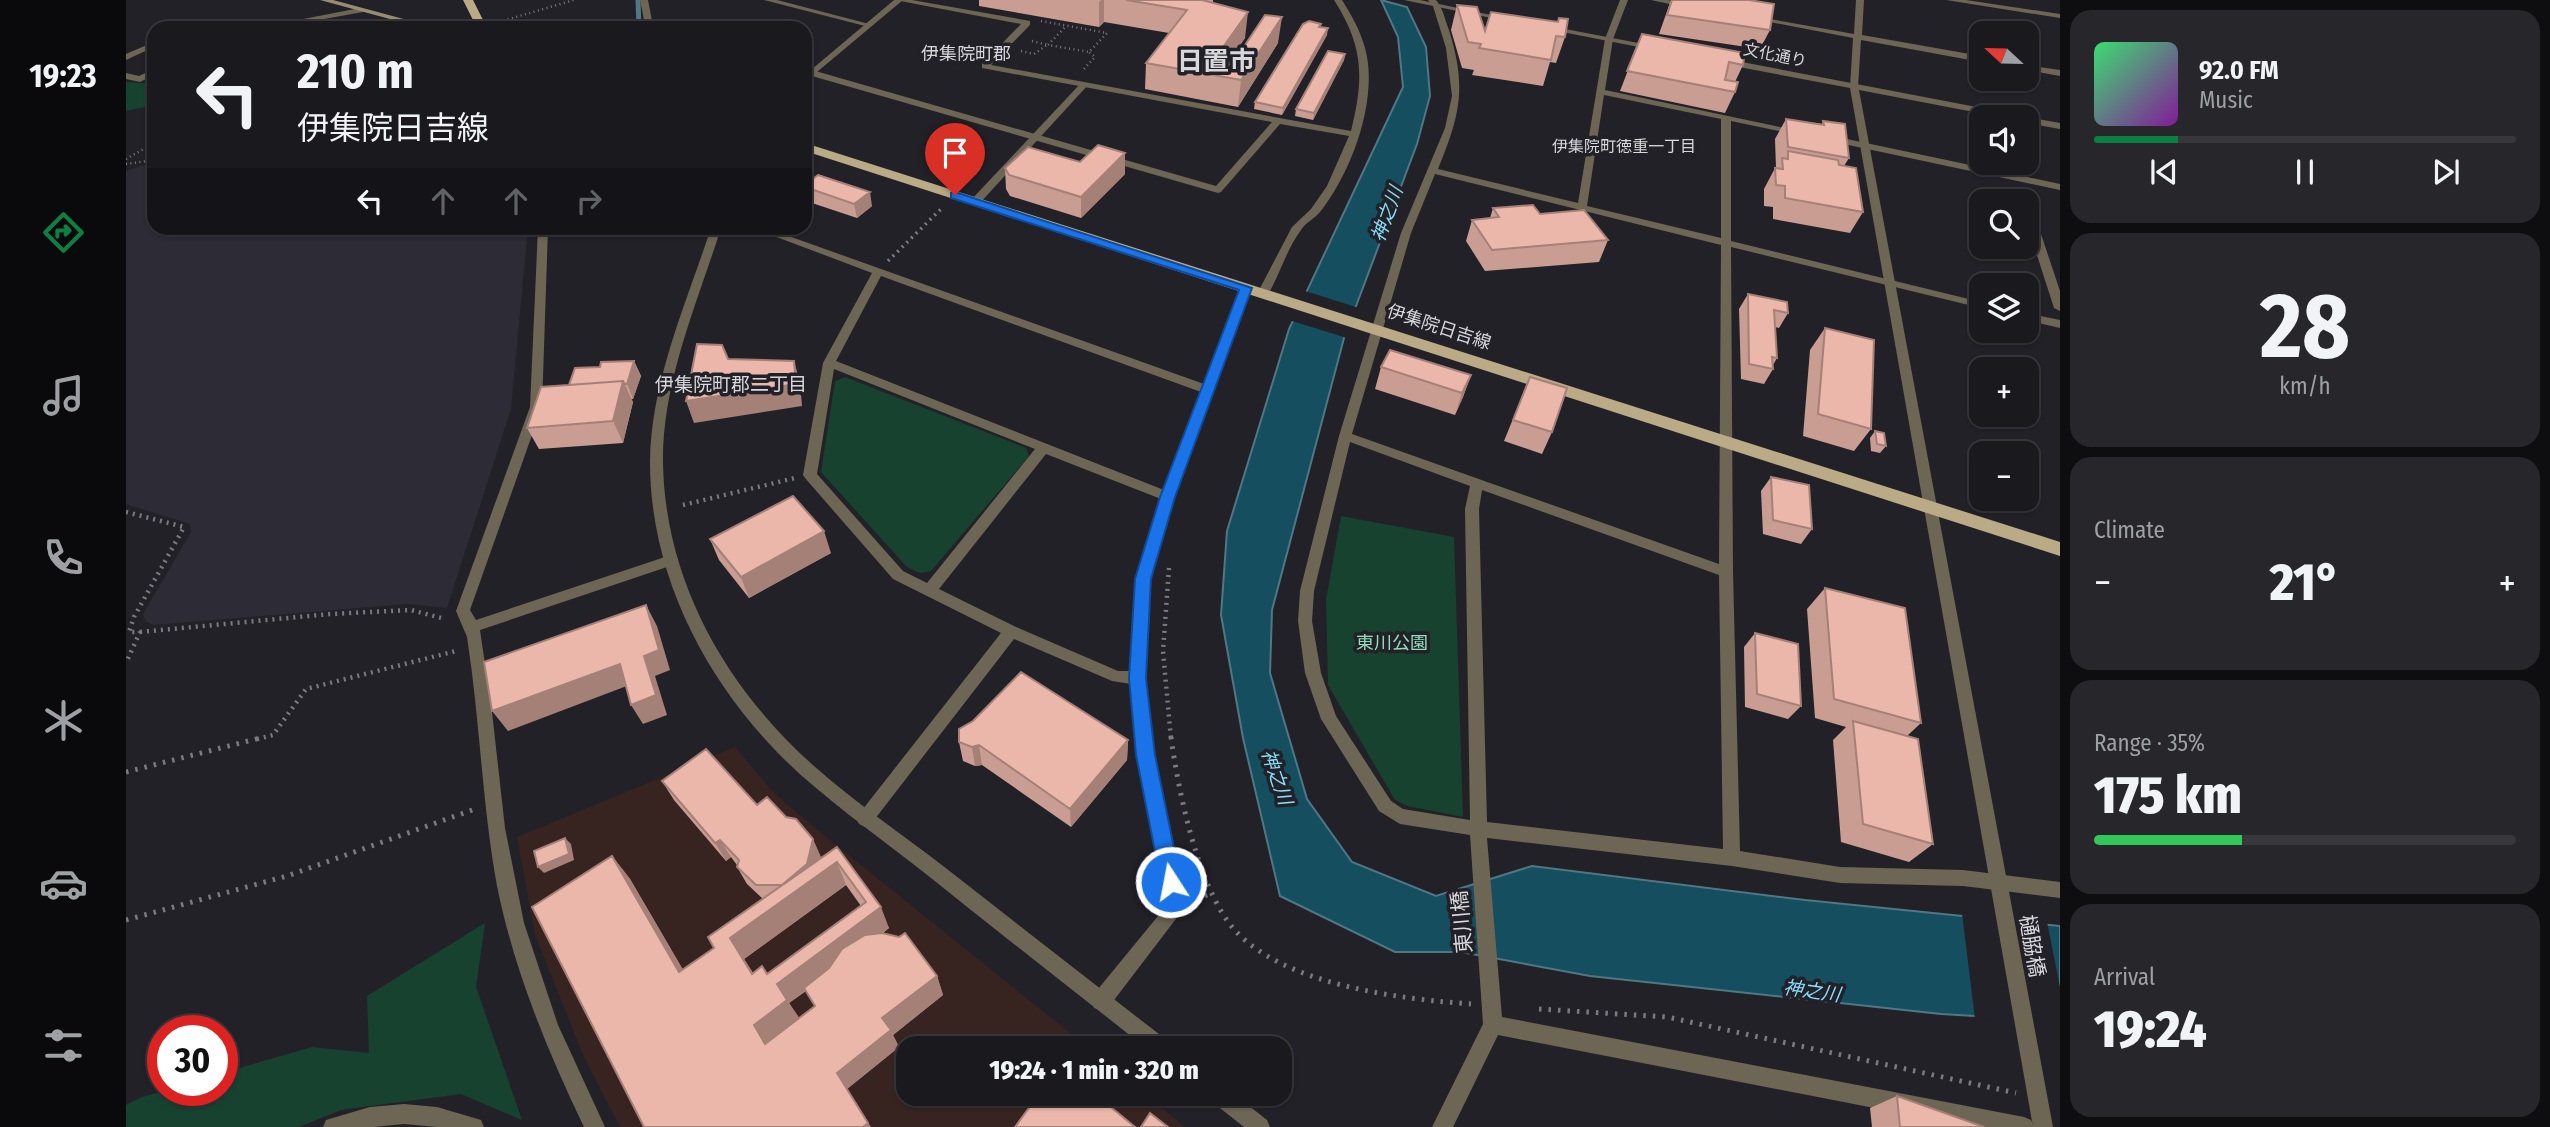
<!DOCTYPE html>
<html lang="en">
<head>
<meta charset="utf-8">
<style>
	:root { --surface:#1a191e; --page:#27262b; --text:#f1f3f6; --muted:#9fa0a4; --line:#38383c; --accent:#0b8043 }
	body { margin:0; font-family:"Fira Sans Condensed","Noto Sans JP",sans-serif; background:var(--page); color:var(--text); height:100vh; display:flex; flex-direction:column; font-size:26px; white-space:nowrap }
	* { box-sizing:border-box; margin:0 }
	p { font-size:23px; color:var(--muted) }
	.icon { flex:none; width:38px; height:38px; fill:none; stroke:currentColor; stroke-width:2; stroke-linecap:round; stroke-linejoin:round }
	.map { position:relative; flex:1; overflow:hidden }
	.side { display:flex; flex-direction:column; gap:10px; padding:10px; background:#0e0e10; width:490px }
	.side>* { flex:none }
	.top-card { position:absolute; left:21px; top:21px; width:665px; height:214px; border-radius:21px; box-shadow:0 2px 5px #0004,0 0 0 2px var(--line); background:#1a191e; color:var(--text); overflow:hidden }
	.needle { width:46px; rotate:292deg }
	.fabs { position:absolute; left:1843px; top:21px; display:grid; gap:14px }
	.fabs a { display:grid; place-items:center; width:70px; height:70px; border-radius:14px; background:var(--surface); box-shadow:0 2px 5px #0004,0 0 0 2px var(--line); font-size:35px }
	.speed { position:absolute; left:21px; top:1015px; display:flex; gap:14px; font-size:35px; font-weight:700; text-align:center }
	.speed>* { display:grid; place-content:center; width:91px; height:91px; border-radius:50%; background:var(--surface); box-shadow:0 2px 5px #0004,0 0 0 2px var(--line); line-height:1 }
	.speed .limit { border:10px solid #d22; background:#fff; color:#111 }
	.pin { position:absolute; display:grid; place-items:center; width:60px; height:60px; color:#fff; margin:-72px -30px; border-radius:50% 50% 50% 0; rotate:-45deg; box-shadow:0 0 7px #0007 }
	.pin .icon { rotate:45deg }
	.me { position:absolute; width:77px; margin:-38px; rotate:349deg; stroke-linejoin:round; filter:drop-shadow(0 0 5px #0008) }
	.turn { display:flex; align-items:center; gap:24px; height:147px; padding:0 35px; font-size:32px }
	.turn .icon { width:91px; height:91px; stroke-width:2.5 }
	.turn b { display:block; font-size:49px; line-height:60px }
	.lanes { display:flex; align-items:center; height:66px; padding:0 35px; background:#0003; justify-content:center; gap:35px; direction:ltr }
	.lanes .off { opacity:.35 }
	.big { font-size:52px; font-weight:800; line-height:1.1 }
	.side .widget { flex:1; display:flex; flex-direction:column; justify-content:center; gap:10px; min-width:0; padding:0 24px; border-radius:21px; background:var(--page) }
	.side .dial { align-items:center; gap:0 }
	.dial b { font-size:91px; line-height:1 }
	.song { display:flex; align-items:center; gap:21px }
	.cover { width:84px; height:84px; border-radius:10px; background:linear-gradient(135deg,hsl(140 70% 55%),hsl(290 70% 35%)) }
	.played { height:7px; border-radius:4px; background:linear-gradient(90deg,var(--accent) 20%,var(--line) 20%) }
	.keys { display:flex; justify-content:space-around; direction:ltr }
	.heat { display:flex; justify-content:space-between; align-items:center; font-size:38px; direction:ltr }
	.charge { height:10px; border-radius:5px; background:linear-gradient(90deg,#34c759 35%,var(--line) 0) }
	.trip { position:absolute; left:770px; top:1036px; width:396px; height:70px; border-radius:21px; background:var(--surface); box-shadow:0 2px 5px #0004,0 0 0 2px var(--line); font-weight:800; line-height:70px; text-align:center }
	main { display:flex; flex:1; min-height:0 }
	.menu { display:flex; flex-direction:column; width:126px; justify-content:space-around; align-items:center; background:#0a0a0c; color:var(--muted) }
	.menu .icon { width:49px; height:49px }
	.menu .selected { color:var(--accent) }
	.menu b { font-size:32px; color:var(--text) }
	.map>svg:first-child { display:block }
</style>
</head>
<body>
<main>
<nav class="menu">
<b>19:23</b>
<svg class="icon selected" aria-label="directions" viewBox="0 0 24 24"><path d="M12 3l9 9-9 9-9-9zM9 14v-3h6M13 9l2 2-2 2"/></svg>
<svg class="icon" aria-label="music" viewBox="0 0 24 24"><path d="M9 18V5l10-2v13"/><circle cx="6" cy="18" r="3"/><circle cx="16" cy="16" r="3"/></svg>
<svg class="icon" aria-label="phone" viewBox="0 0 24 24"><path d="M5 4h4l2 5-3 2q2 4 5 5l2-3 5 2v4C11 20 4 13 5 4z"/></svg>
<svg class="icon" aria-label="climate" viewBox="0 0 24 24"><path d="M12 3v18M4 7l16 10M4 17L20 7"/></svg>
<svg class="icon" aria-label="car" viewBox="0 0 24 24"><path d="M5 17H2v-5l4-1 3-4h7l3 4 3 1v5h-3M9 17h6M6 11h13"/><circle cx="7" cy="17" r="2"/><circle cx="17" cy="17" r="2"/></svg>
<svg class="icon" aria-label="filters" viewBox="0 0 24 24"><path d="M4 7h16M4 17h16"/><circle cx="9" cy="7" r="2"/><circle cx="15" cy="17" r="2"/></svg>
</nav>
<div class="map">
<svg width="1934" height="1127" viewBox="0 0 1934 1127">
	<rect width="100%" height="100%" fill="#222128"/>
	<path fill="#2c2b36" d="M28,162V228H402L385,409L321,608L281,604L28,625L20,622L17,614L65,532L64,524L0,504V171Z"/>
	<path fill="#372421" d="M609,747L648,793L695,833L960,1046L959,1048H782V1094H926L902,1127H494L458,1057L409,935L391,837Z
		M929,1094H1018L1059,1127H905Z"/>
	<path fill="#174230" d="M0,82L28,84V105L0,111Z
		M719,377L900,448L903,456L805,571L794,573L781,567L695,472L709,381Z
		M1215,516L1328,537L1337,817L1281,806L1269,800L1202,685L1200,600Z
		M359,923L350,987L396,1120L335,1094L215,1110L173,1127H0V1105C30,1087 62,1090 96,1090V1073L186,1047L243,1053L241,996Z"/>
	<path fill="#154e5f" stroke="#4f7784" stroke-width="2" d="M1255,0L1281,7L1300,47L1304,96L1291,144L1218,338L1146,610L1144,673L1181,799L1226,862L1310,896L1406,866L1679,900L1934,926V1021L1815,1014L1464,976L1335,952H1269L1154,896L1117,738L1095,615L1101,531L1163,329L1277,87L1272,37Z"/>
	<path fill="#222128" d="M1176,290L1233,308L1221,338L1163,320Z
		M1836,913L1921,922L1934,987V1024L1849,1019Z"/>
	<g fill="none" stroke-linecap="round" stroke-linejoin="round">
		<path stroke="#4f7784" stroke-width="5" d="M512,0L513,28"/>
		<path stroke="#7a7a80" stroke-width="2.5" stroke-dasharray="1 3.5" stroke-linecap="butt" d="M915,21L981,33L963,52L922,45L940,26
			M373,22L448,0
			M906,41L922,45
			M895,51L908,54L921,45
			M958,69L969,57L963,52
			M0,159L28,143
			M0,164L28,160"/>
		<path stroke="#7a7a80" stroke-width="3.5" stroke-dasharray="2 4.5" stroke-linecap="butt" d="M762,261L816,208"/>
		<path stroke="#7a7a80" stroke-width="4.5" stroke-dasharray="2 5" stroke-linecap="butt" d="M557,505L669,478
			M0,512L58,527L8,617L3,632H14L0,663
			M1043,568L1037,651L1045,739
			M14,632L204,614L285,610L319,619
			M131,739L147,735L180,689L330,651"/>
		<path stroke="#7a7a80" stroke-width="5" stroke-dasharray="2.5 7" stroke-linecap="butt" d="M1045,737C1052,790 1072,887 1107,928C1155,985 1275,999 1345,1004
			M0,772L138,737
			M1070,899L1087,893
			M0,920L161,876L349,809
			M1413,1009L1541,1017L1890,1093"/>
		<path fill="#6d6654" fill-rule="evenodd" d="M514,0H522L527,26L525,28H515L519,25Z
			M638,0H651L747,25L743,27Z
			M769,0H786L904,21V25L865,65L1225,131C1238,78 1238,47 1208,0H1216C1226,16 1234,30 1239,48C1253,98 1226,172 1194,212C1188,219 1180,222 1175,230C1160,250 1154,275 1141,296H1133L1131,294L1166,227L1185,209L1201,186L1223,136L1154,124L1095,192L1092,193L679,74V68L1090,186L1146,122L856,68V64L895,24Z
			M1302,0H1310C1317,8 1319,20 1323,30C1341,88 1334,115 1312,169L1452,203L1479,39L1494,0H1502L1487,39L1479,90L1677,132L1672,135L1605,121V241L1855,302V308L1605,247L1607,572L1614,851L1714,867L1837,870L1934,882V898L1837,886L1714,883L1606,866L1361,838L1376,1017L1898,1117L1905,1120L1908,1127H1846L1372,1035L1327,1127H1306L1357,1024L1344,835L1274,824L1253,811L1195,719L1179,673L1172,621L1174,591L1213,436L1275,233L1319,128L1326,96L1320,48L1307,6ZM1478,95L1595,119V238L1461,206ZM1309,174L1595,245L1593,564L1226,434L1285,233ZM1224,442L1344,486L1339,509L1344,820L1277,809L1265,801L1210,716L1195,673L1186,621L1188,591ZM1356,490L1593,575L1597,849L1361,822L1353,509Z
			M1525,0H1542L1566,6L1562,8Z
			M1730,0H1738L1736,35L1855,56V62L1735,40L1732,87L1728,90L1724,87L1727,38L1623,18L1627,16L1728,34Z
			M1820,0H1840L1934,14V18Z
			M234,8L238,10L237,12L148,28H131Z
			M28,42V47L0,60V54Z
			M1900,65L1934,70V76L1900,70Z
			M28,69V75L14,82L0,79V73L13,76Z
			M1702,135L1934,184V190L1699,140V136Z
			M1899,201L1904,202L1905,204L1934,291V311L1928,308L1900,221Z
			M412,228H422L416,407L344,610L350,620L545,555L550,556L552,560L550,564L354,630L366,712L379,828L398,923L432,1025L479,1127H458C421,1050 388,970 371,886C356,804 354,720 341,637L330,611L404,407Z
			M627,228H640L1078,384L1115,288L1120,285L1125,288L1049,497L1024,579L1020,678L1028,755L1059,907L982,1008L975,1010L968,1008L966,1001L968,994L1041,905L1012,755L1005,684L986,681L888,639L745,824L739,827L733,824L731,819L733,814L875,633L767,579L679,478L677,475L697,363L746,273ZM755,276L1075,392L1038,490L710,361ZM708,369L909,449L801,583L777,571L691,474ZM920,454L1035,499L1010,579L1005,671H992L890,627L813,589Z
			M1900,313L1934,320V328L1900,320Z
			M278,1104L311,1107L355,1120L358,1127H311L278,1124L247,1127H197L200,1120L244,1107Z"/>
		<path fill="#6d6654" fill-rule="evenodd" d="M768,0H777L679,82V75Z
			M1278,0H1294L1384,19L1380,21Z
			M1418,25L1528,46L1532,48L1528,50L1421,29H1418Z
			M1600,59L1887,114L1892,117H1874L1733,90L1927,1127H1907L1724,88L1597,64V60Z
			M955,83L962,85L853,204H845V200Z
			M1900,117L1934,123V129L1900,123Z
			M585,228H595C571,304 536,382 537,463C539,581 600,688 688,766C730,803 777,835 821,869C895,927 968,984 1042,1041L1045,1048H1020C948,991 876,935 805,878C762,844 717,812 676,776C588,697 524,583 524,462C525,381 560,304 585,228Z
			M1082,1094H1108L1141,1120L1144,1127H1118L1085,1101Z"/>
		<path fill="#988d70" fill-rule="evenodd" d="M194,0H207L311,28H297Z
			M352,21H355V25L320,28Z"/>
		<path fill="#baaa85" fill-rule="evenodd" d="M337,0H347L361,28H351Z
			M679,143L1934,542V556L679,151Z"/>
	</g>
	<path fill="#ca9d92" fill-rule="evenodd" d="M853,0H1087V3L1119,38L1102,62L1107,63L1152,43L1112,107L1019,89L1020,63L1043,33L978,22L973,27L853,6Z
		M1545,0H1623L1644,30L1634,49L1533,34Z
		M1331,5L1359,31L1365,12L1439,37L1430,63L1424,62L1417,86L1346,75L1348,70L1336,68L1325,30Z
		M1194,27L1201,35L1156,115L1128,109L1129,102Z
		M1516,34L1617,65L1609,82V92L1599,113L1494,91Z
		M1219,54L1218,60L1187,120L1169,116L1170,109Z
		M1660,119L1696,124L1697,121L1723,158L1718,166L1737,212L1724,233L1647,219V207L1638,206V189L1649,168H1650L1649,139Z
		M954,162L999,174L955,218L884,196L880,189L879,168Z
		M679,185L746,206L731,218L680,201Z
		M1367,208L1414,214L1482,240L1473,262L1359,271L1340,241L1346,220L1364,218Z
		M1622,294L1662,313L1653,328L1649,327L1651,358L1647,365V369L1638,384L1615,379L1613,309Z
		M1699,328L1745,429L1728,451L1677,436L1684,350Z
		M508,361L515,376L507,399H505L507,402L497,443L413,449L401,428L443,385Z
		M1255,367L1345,375L1337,397L1329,415L1249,389Z
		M1404,377L1426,432L1416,454L1378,441Z
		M1749,431L1760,446L1754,453L1745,451L1744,438Z
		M1645,477L1686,529L1675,544L1637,534L1635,491Z
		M584,539L705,553L623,598L593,560Z
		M1699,588L1795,723L1781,736L1807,844L1783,862L1715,842L1707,740L1720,727L1689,718L1681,609Z
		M1629,633L1675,706L1662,719L1619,707L1618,647Z
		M1002,740L1001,760L945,827L856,765L849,766L837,761L833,742Z
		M536,781L631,805L695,857V858L711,847L763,928L757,933L811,976L817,995L767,1035L773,1047L721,1089L518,1127L486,856L504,879L557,970L588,948L637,899L621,884L611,867V865L605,857L600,861L548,800ZM720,885L735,906L641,974L627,973L618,959ZM680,991L689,1006L673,1018L663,1003Z
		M1771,1096L1858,1127H1746L1744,1108Z"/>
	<path fill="#a48077" d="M975,0H978V22L973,27V2Z
		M1122,12L1119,38L1093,76L1088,60Z
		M1156,17L1152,43L1112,107L1115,80Z
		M1202,28L1201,35L1156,115L1157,108Z
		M1219,54L1218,60L1187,120L1188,113Z
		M999,153V174L955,218V197Z
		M744,192L746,206L731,218L728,204Z
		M508,361L515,376L507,399L501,384Z
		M668,361L674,382L676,406L568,423L560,401Z
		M1345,375L1337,397L1329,415L1336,393Z
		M497,381L507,402L497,443L487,421Z
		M698,531L705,553L623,598L615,577Z
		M520,605L531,626L544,670L529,676L541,715L517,724L505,705L518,656Z
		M494,664L506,684L382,731L366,711Z
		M1002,740L1001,760L945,827L944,809Z
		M853,745L856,765L849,766L846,747Z
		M439,838L445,844L448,860L418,873L412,867Z
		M687,839L695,857L690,877L711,862L720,885L618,959L640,994L604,938L656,885Z
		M594,840L605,857L600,861L589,843Z
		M486,856L504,879L570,992L553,972Z
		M755,907L763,928L663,1003L674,1019L639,1044L628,1025L651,984Z
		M811,976L817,995L767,1035L773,1047L721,1089L745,1127H737L711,1073L756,1018Z"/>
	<path fill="#ebb7aa" stroke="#a48077" stroke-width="2" fill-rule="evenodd" d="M1000,0H1076L1122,12L1088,60L1107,63L1139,15L1156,17L1115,80L1020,63L1061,10Z
		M1546,0H1623L1648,4L1644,30L1541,15Z
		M1331,5L1351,7L1359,31L1365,12L1432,22L1433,18L1442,19L1439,37L1430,36L1425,60L1353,48L1355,44L1342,42Z
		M1183,21L1195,24L1193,27L1202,28L1157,108L1129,102L1177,24Z
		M1516,34L1619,53L1617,65L1603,62L1599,80L1612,82L1609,92L1501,71Z
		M1202,51L1219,54L1188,113L1170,109Z
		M1660,119L1698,125L1697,121L1719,124L1723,158L1662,147Z
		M972,145L999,153L955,197L883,175L879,168L902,147L954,162Z
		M1662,151L1712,160L1713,165L1730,168L1737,212L1659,198V186L1650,185L1649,168L1657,169L1656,158L1662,159Z
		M692,175L744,192L728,204L679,187V185Z
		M1407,205L1414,214L1458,210L1482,240L1366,250L1346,220L1373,217L1367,208Z
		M1622,294L1661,302L1662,313L1648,310L1651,358L1646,357L1647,369L1623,364Z
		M1699,328L1748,340L1745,429L1692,414Z
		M571,344L596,345L602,359L668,361L670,384L560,401Z
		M1264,350L1345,375L1336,393L1255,367Z
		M508,361L501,384H499L497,381L443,385L449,368L474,367L475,362Z
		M1404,377L1441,388L1426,432L1387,420Z
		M497,381L487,421L401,428L415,387Z
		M1749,431L1758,433L1760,446L1751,444Z
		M1645,477L1683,485L1686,529L1647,520Z
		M667,496L698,531L615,577L584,539Z
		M1699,588L1779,608L1795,723L1708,699Z
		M520,605L533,650L518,656L530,695L505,705L494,664L366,711L358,662Z
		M1629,633L1672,644L1675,706L1631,694Z
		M895,672L1002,740L944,809L853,745L846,747L833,742V729L847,721Z
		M1727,721L1792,739L1807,844L1737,824Z
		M580,749L631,805L641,797L660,817L670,819L687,839L681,864L656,885H630L611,867L613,860L594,840L589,843L536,781Z
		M439,838L443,854L412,867L408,851Z
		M711,847L755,907L651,984L661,1000L628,1025L639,1044L689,1006L678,988L703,968L716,949L739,935L756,933L773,937L779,933L811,976L756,1018L765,1030L711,1073L742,1123L737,1127H518L406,907L486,856L553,972L588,948L582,937ZM711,862L740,902L641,974L636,966L626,974L604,938Z
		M913,1094H969L1009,1127H889Z
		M1771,1096L1858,1127H1774Z
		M1024,1113L1042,1127H1015Z"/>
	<path fill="#1a73e8" stroke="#114b97" stroke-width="2" d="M829,192L1126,288L1049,497L1025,579L1020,678L1029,755L1055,882L1052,888L1045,891L1038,888L1035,882L1010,755L1003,678L1009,579L1034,497L1113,290L825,198V193Z"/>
	<g text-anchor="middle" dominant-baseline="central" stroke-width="7" stroke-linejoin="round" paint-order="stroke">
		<g font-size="16" fill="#d7d7dc" stroke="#222128">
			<text transform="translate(1649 55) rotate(11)">文化通り</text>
		</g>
		<g font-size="16" fill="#d7d7dc" stroke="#222128">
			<text x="1498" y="146">伊集院町徳重一丁目</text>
		</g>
		<g font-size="18" fill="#d7d7dc" stroke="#222128">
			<text x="840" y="54">伊集院町郡</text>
		</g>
		<g font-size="18" fill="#d7d7dc" stroke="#222128">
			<text transform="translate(1313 327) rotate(18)">伊集院日吉線</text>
		</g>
		<g font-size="18" fill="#91dfbb" stroke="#222128">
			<text x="1266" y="643">東川公園</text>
		</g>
		<g font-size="19" font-style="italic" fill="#85dcf9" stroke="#222128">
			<text transform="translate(1261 214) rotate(-70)">神之川</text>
			<text transform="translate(1151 777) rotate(71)">神之川</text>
			<text transform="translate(1686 991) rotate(8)">神之川</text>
		</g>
		<g font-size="19" fill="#d7d7dc" stroke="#222128">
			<text x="605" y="384">伊集院町郡二丁目</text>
		</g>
		<g font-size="21" fill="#d7d7dc" stroke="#222128">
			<text transform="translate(1336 922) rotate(-95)">東川橋</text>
			<text transform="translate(1906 946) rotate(80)">樋脇橋</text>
		</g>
		<g font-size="26" font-weight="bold" fill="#d7d7dc" stroke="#222128">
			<text x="1090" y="61">日置市</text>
		</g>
	</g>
</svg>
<div class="fabs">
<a><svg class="needle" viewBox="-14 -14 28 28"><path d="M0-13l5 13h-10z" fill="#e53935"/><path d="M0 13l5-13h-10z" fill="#9fa0a4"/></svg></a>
<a><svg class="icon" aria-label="sound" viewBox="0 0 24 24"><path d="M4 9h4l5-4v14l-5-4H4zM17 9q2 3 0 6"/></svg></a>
<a><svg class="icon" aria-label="search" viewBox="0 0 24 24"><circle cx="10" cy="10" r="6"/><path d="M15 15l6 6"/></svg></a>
<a><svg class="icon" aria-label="layers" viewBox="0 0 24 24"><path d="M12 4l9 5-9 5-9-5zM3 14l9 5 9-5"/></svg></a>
<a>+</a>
<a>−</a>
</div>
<div class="speed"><div class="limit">30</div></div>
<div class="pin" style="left:829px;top:195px;background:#d93025"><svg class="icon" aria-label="arrive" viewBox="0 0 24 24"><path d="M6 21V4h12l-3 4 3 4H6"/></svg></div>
<svg class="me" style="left:1045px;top:882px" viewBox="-20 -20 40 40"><circle r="17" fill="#1a73e8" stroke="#fff" stroke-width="3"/><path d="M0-11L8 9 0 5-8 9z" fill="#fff"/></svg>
<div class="trip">19:24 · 1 min · 320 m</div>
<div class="top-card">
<div class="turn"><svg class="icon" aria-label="left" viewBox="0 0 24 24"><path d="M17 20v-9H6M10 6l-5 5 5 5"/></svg><div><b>210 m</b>伊集院日吉線</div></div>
<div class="lanes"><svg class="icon" aria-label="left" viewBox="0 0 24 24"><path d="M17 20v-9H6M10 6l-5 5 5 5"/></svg><svg class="icon off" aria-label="ahead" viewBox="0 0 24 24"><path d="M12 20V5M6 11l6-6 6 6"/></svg><svg class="icon off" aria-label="ahead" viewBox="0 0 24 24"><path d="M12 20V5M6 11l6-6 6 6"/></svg><svg class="icon off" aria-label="right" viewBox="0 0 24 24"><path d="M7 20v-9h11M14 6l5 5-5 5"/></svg></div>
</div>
</div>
<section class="side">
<div class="widget">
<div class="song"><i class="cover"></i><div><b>92.0 FM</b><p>Music</p></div></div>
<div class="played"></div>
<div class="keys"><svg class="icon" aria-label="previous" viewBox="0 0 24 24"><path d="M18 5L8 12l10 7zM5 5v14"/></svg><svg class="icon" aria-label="pause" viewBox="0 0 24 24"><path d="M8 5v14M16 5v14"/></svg><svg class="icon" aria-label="next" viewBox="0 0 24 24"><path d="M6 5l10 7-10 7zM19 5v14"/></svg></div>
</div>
<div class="widget dial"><b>28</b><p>km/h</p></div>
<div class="widget"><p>Climate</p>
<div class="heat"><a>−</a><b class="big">21°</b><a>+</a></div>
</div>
<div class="widget"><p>Range · 35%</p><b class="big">175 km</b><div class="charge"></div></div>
<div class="widget"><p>Arrival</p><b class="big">19:24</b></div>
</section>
</main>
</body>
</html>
